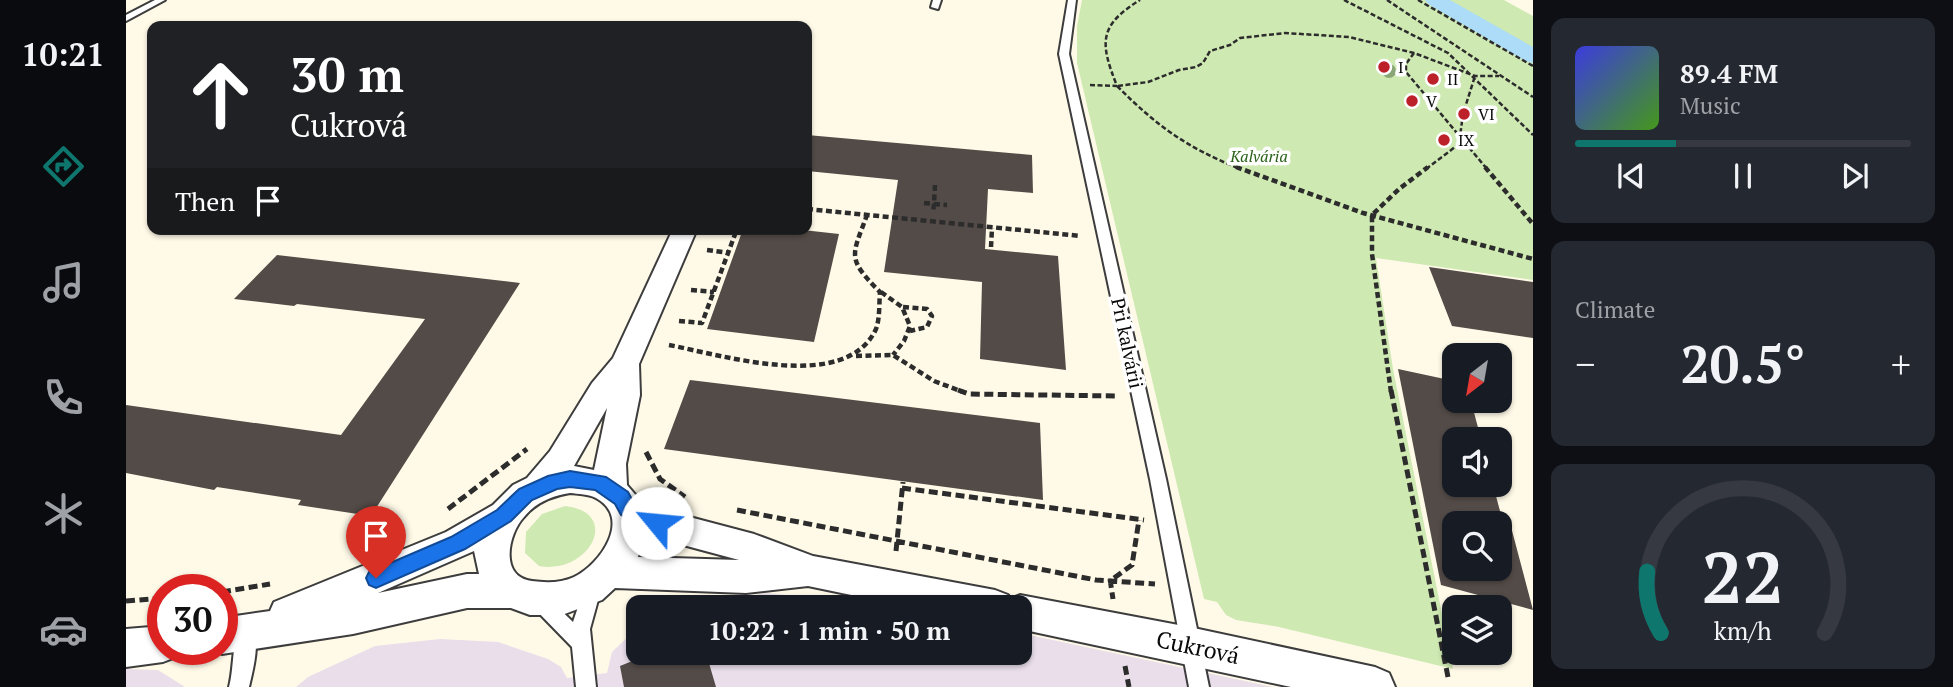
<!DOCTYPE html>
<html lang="en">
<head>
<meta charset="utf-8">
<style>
	:root { --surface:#171b24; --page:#242831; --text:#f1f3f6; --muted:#9ea1a6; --line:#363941; --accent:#0f766e }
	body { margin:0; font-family:"PT Serif",serif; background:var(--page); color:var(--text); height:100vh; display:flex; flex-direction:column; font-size:26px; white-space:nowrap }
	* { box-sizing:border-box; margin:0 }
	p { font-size:23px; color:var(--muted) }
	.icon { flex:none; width:38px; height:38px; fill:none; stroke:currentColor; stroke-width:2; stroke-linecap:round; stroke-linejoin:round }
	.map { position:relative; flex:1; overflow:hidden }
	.sheet { display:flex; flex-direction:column; gap:18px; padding:18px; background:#0d0f14; width:420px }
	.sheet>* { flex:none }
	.top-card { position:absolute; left:21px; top:21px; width:665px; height:214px; border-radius:14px; box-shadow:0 2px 5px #0004; background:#202124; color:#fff; overflow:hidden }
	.needle { width:46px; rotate:211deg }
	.tools { position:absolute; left:1316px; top:343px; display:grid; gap:14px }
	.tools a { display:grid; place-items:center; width:70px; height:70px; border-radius:14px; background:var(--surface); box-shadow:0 2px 5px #0004; font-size:35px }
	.speed { position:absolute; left:21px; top:574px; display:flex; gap:14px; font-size:35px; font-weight:700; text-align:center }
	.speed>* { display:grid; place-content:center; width:91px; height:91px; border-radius:50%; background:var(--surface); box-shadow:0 2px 5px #0004; line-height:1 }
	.speed .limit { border:10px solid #d22; background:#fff; color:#111 }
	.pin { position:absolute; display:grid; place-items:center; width:60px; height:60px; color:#fff; margin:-72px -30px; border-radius:50% 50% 50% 0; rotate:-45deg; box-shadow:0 0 7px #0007 }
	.pin .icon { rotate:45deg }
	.me { position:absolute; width:77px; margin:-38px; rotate:298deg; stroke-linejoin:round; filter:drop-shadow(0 0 5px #0008) }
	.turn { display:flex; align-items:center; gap:24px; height:147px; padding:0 28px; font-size:32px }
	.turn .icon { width:91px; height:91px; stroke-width:2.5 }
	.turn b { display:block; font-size:49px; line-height:60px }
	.then { display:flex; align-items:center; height:66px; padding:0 28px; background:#0003; gap:14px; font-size:26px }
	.big { font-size:52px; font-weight:600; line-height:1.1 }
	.sheet .card { flex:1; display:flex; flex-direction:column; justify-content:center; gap:10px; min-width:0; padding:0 24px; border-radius:14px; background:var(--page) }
	.sheet .dial { align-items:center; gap:0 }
	.dial svg { height:182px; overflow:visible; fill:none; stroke:var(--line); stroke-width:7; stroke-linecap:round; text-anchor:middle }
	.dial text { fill:var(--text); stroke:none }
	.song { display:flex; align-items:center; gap:21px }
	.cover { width:84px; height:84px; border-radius:10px; background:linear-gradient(135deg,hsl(240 70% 55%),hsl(100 70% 35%)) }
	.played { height:7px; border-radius:4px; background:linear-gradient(90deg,var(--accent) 30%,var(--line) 30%) }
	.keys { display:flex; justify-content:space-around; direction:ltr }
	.heat { display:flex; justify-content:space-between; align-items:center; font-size:38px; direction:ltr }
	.trip { position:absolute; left:500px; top:595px; width:406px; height:70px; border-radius:14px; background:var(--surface); box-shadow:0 2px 5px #0004; font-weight:600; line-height:70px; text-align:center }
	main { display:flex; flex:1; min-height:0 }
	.tabs { display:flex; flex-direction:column; width:126px; justify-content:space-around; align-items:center; background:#090b0e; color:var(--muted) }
	.tabs .icon { width:49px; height:49px }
	.tabs .on { color:var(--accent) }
	.tabs b { font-size:32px; color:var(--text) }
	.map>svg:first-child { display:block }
</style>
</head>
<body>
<main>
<nav class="tabs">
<b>10:21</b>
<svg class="icon on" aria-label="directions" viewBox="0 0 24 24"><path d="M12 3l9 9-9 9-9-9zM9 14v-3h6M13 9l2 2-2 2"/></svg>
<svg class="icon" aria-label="music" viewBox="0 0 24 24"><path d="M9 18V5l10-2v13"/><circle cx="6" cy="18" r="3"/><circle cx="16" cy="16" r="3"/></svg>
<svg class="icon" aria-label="phone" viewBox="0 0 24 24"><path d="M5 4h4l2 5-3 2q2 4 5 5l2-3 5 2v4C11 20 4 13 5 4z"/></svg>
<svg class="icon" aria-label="climate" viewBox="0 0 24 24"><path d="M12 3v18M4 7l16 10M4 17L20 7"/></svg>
<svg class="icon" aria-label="car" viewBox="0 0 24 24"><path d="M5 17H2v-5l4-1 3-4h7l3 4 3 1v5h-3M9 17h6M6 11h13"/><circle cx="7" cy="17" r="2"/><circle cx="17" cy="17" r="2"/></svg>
</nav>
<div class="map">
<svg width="1407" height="687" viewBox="0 0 1407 687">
	<rect width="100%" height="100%" fill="#fffae8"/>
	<path fill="#e9deea" d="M640,593L758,605L771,607H558Z
		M513,626V653H894V633L1147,687H170L182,677L249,646L314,639L372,642L422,659L435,667L441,678L481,673L486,652Z
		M0,669L32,670L59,687H0Z"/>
	<path fill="#cfe9b2" d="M956,0H1301L1407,63V280L1250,258L1267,369L1327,669L1153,627L1110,620L1100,615L1091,602L1078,599L951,63V26Z
		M1313,0H1378L1407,16V53Z
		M439,506C496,512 464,575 413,566L399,553L400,532L416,514Z"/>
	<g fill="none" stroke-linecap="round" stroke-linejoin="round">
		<path fill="#acdcf7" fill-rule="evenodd" d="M1299,0H1324L1407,47V63L1399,61L1302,4Z"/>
	</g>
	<path fill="#534b47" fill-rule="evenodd" d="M681,135L906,155L907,193L862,189L859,249L932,256L940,370L854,359L856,282L758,272L772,180L681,171Z
		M617,229H668L713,234L688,342L581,329Z
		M151,255L394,283L245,516L172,505L175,500L91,487L88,490L0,473V405L215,435L299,319L171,304L168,306L108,299Z
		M1303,267L1407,282V338L1326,326Z
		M1272,369L1328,381V401H1345L1355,439H1328V485H1367L1377,522L1384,523L1407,610L1315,585ZM1328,523H1374V569H1328Z
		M564,380L914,423L917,500L538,449Z
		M526,653H580L590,687H498L494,666Z"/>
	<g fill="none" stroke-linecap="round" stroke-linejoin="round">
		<g stroke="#3d3d3d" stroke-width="4">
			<path id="service" d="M29,0H39L0,21V15Z
				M807,0H815L812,9L805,7Z
				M942,0H950L943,54L1040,479L1083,687H1063L1024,479L933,54Z
				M466,581L472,583L475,589L464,629L470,687H450L446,647L408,608L405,602L408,596L414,593L420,596L447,622L460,583Z
				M120,624L127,627C134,643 127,670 123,687H103C108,668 106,645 113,627Z"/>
		</g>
		<g stroke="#3d3d3d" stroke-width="4">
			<path id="minor" d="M547,229H571L513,364L514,395L500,464L501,485L513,499L537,510L628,534L687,556L869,590L882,595L884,599L894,595L1063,627L1249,667L1263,673L1269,687H1165L894,629V607H783L682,586L620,593L489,588L476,600L436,615H404L385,608H341L227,634L96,654L84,649H96V618L144,611L148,602L320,532L367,505L387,485L401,478L424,451L466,383L487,358ZM481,408L468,470L448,466ZM444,493C452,494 463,494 470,498C507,518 474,565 448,577C435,583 420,583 406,581C373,577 382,534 398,517C410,502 426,496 444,493ZM519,533L531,538L613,560L512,557ZM348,551L353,574H341L252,593Z
				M37,626V649H54L50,657L37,662L0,667V629Z"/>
		</g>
		<path stroke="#2c2c2c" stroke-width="2.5" stroke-dasharray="5 2.5" stroke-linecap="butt" d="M1218,0L1322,53L1407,135
			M1261,0L1407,97
			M1292,0L1407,66
			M1288,53L1280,64V72L1361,169
			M964,85L991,86C974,43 972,26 1014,0
			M991,86C1032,127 1060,147 1114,169
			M992,86L1022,82L1053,70L1070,67L1077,63L1084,51L1104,45L1114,38L1159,33L1223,37L1288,53L1349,76H1373
			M1300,169L1333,144L1337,114L1349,76"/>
		<path stroke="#2c2c2c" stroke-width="4.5" stroke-dasharray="6 3.5" stroke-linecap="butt" d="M1110,167L1237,213L1407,259
			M1359,167L1407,224
			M809,185L808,204L821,205
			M798,203L808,204L807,212
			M681,209L955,236
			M865,247L866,228
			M581,250L603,253
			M565,290L588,292
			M755,292L776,307L784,326L778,341L767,355
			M777,307L801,309L806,316L801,327L784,331
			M553,321L576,323L611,229
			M543,345C596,355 720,394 750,329C754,319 753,303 754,292C720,258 726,256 741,215
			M730,356L767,355L808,381L837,392
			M1265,392L1246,254V215L1273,189L1302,167"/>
		<path stroke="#2c2c2c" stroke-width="5" stroke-dasharray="9 4.5" stroke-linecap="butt" d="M832,390L843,394L991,396
			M1265,390L1322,677
			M520,452L534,479L559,497
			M776,488L1018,520
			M322,509L401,449
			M611,510L970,580L1029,584
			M770,551L777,482
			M988,578L1006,565L1013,520
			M984,579L987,599
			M96,592L144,584
			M0,601L37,598
			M999,666L1003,687"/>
		<use href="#service" fill="#fff" fill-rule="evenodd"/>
		<use href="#minor" fill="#fff" fill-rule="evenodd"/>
	</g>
	<circle fill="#8aa677" cx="1263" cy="71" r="7"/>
	<path fill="#1a73e8" stroke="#114b97" stroke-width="2" d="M444,471L480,477L502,492L508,503L537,517L540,523L537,529L531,531L495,515L489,504L469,490L444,487L431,489L406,500L385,521L339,549L250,588L243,585L240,578L243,572L325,537L371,510L393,489L422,476Z"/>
	<g fill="#bc212a" stroke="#fff" stroke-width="2.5">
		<circle cx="1258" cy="67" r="7"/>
		<circle cx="1307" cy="79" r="7"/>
		<circle cx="1286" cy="101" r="7"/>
		<circle cx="1338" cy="114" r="7"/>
		<circle cx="1318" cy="140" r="7"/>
	</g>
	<g text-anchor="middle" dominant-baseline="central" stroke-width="7" stroke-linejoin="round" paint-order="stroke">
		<g font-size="16" fill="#0a0a0a" stroke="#fff" text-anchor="start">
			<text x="1272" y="67">I</text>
			<text x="1321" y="79">II</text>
			<text x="1300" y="101">V</text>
			<text x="1352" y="114">VI</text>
			<text x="1332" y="140">IX</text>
		</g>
		<g font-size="16" font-style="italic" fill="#2b621b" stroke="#fff">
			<text x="1133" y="156">Kalvária</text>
		</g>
		<g font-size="19" fill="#0a0a0a" stroke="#fff">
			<text transform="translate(1002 343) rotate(78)">Pri kalvárii</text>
		</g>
		<g font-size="23" fill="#0a0a0a" stroke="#fff">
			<text transform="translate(1072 647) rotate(12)">Cukrová</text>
		</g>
	</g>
</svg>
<div class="tools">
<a><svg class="needle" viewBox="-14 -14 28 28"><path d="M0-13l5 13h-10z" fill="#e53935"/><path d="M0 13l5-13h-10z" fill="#9ea1a6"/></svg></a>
<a><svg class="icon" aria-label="sound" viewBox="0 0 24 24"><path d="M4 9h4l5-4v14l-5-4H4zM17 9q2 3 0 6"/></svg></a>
<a><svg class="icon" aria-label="search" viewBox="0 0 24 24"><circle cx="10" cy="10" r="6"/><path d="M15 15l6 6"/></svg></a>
<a><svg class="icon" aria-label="layers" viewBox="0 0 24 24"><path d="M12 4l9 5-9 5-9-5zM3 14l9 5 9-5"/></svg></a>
</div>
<div class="speed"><div class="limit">30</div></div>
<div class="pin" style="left:250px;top:578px;background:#d93025"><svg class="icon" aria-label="arrive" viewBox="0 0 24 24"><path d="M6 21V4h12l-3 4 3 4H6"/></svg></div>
<svg class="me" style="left:531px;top:523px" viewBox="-20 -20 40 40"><circle r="19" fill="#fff"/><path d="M0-13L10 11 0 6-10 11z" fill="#1a73e8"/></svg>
<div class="trip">10:22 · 1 min · 50 m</div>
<div class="top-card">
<div class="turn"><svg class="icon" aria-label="ahead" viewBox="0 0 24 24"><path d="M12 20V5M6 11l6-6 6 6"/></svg><div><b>30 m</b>Cukrová</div></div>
<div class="then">Then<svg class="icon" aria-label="arrive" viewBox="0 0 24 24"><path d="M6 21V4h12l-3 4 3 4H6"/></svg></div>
</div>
</div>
<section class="sheet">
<div class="card">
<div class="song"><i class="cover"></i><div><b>89.4 FM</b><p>Music</p></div></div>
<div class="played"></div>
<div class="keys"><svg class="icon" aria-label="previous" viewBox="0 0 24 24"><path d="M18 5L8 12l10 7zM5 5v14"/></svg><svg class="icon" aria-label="pause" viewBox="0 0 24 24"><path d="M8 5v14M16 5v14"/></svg><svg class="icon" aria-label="next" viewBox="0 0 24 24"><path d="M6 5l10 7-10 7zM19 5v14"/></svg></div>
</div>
<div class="card"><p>Climate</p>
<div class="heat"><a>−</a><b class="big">20.5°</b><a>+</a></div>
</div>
<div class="card dial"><svg viewBox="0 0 100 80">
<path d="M14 69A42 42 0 1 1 86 69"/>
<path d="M14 69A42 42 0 0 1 8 42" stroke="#0f766e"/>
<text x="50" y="56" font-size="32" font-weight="700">22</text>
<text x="50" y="72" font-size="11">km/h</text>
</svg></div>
</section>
</main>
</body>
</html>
